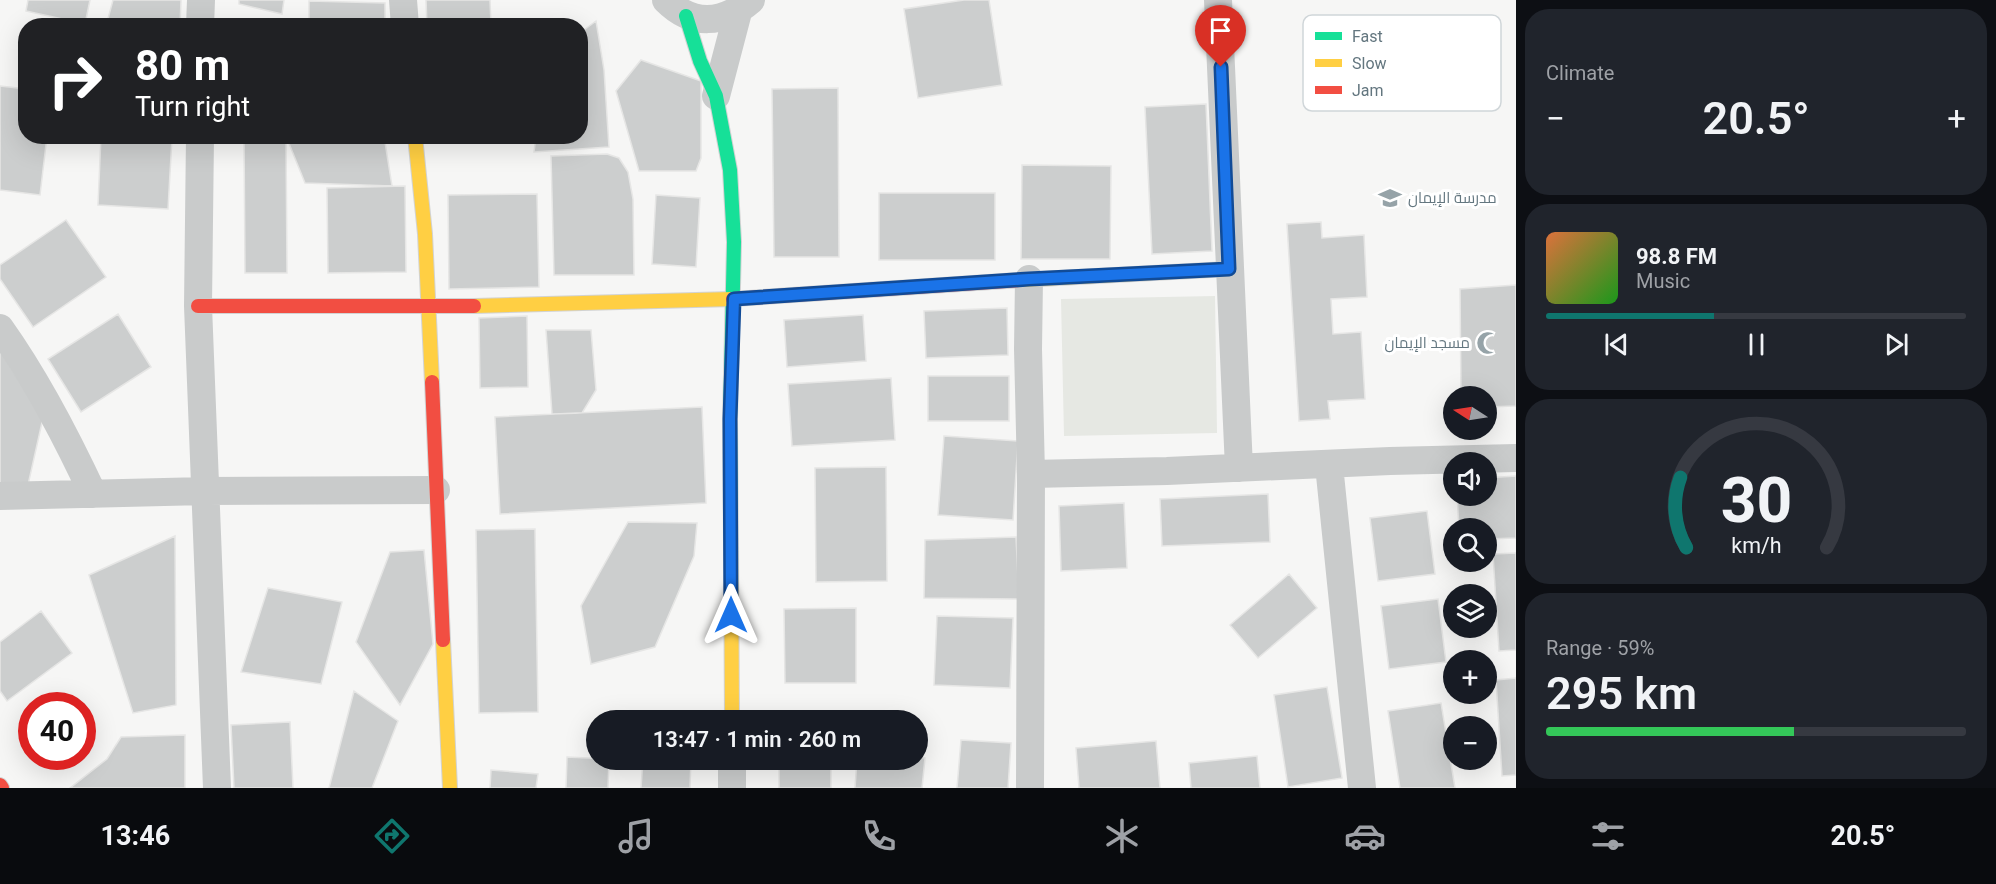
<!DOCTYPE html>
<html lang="en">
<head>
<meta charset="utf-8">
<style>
	:root { --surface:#171b24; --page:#20242c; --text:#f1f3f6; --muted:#9ea1a6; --line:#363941; --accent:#0f766e }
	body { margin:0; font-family:Roboto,Cairo,sans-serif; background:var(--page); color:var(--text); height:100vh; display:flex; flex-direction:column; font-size:22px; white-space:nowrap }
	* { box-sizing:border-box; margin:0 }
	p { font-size:20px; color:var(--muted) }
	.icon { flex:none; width:33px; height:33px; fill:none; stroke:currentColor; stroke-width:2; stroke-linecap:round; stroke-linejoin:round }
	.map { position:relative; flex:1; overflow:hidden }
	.details { display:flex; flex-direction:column; gap:9px; padding:9px; background:#0d0f14; width:480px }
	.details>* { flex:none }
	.top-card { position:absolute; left:18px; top:18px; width:570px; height:126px; border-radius:24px; box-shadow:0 6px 24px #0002; background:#202124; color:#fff; overflow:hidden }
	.needle { width:39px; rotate:282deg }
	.tools { position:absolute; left:1443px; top:386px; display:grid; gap:12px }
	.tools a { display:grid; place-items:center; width:54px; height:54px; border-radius:50%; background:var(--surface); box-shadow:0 6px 24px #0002; font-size:30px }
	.speed { position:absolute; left:18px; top:692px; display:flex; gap:12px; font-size:30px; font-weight:700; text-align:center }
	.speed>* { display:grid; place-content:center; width:78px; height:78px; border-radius:50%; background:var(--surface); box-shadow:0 6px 24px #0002; line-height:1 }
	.speed .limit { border:9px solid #d22; background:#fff; color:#111 }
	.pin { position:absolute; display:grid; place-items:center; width:51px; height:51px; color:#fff; margin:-62px -26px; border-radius:50% 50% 50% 0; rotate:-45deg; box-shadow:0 0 6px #0007 }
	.pin .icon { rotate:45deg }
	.me { position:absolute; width:66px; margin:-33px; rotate:0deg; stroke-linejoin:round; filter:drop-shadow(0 0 4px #0008) }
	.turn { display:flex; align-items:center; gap:21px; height:126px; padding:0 18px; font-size:27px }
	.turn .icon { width:78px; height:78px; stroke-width:2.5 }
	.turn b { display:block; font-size:42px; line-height:51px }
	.big { font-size:45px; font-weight:600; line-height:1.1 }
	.details .tile { flex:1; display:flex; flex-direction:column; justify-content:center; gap:9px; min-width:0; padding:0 21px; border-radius:24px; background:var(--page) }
	.details .dial { align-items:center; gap:0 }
	.dial svg { height:156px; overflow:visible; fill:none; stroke:var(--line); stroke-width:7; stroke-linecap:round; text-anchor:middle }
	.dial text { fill:var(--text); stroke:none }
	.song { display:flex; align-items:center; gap:18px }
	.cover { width:72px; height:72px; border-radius:9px; background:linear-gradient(135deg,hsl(20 70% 55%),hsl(120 70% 35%)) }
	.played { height:6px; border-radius:3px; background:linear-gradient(90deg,var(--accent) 40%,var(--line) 40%) }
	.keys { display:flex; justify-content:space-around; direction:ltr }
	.heat { display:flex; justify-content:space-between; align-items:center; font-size:33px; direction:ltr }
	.charge { height:9px; border-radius:4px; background:linear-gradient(90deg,#34c759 59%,var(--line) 0) }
	.trip { position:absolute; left:586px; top:710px; width:342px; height:60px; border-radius:30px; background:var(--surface); box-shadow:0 6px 24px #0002; font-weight:600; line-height:60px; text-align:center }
	.menu { display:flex; height:96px; justify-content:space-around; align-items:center; background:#090b0e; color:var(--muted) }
	.menu .icon { width:42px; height:42px }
	.menu .active { color:var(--accent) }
	.menu b { font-size:27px; color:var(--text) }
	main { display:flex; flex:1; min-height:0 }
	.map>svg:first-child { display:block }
</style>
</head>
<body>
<main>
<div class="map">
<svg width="1516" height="788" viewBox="0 0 1516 788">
	<rect width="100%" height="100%" fill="#f6f6f5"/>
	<path fill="#e6e8e3" d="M1215,296L1217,433L1064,436L1061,299Z"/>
	<path fill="#cccece" stroke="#e6e6e5" stroke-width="1.5" d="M28,0H90L85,24L26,11Z
		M113,0H181L180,26H106Z
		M239,0H284L282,14L239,4Z
		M426,0H490L491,26H427Z
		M964,0H989L1002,85L918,98L904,9Z
		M309,1L385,3V26H309Z
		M596,21L604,70L609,147L534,152L536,136H580V33Z
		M641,60L701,81V158L696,171H639L616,91Z
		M0,86L26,89V136H47L40,195L0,190Z
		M838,88L839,257H774L772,89Z
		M1206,104L1212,251L1152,254L1145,107Z
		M101,136L172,138L168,209L98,205Z
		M244,136H286L287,273H245Z
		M286,136H384L392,186L305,183Z
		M607,154L619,158L628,172L633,199L634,275H554L551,156Z
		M1022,165L1111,166L1110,259H1021Z
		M405,186L406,272L328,273L327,188Z
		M879,193H995V260H879Z
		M537,194L539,287L449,289L448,195Z
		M656,195L700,198L696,267L652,264Z
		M66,220L106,277L33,327L0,279V265Z
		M1321,222L1322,238L1364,235L1367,297L1331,299L1333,334L1361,332L1365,399L1328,401L1330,419L1299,421L1287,224Z
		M1516,285V406L1486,407V396H1461L1460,289Z
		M1007,308L1008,355L926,358L924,311Z
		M118,314L151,367L81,412L48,359Z
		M863,315L866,361L787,367L784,320Z
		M527,316L528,387L480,388L479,318Z
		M546,330H591L596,390L582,413L552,414Z
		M0,350L43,418L28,485L0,486Z
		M928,376H1009V421H928Z
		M891,378L895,440L792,446L788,384Z
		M702,407L706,503L500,514L495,417Z
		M944,436L1018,441L1013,520L938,515Z
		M886,467L887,581L816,582L815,468Z
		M1516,476V538L1486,539V528H1459L1457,495H1486V478Z
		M1268,494L1270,542L1162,546L1160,499Z
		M1124,503L1127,568L1061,571L1059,506Z
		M1427,511L1435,574L1378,581L1370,518Z
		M628,522L697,523L694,556L655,647L591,664L581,606Z
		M535,529L538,712L479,713L476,530Z
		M175,536L176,705L133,713L89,575Z
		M1016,537L1019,599L924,598L925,540Z
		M424,550L433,644L400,705L356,642L390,552Z
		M1516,553V650L1499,651L1493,554Z
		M1289,574L1317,608L1258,658L1230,625Z
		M268,588L342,602L321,684L241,672Z
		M1438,599L1446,662L1389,669L1381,606Z
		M856,608V683H785L784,609Z
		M41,611L72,653L7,701L0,691V642Z
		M937,616L1013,618L1010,688L934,685Z
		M1516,678V775L1502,776L1496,680Z
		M1327,687L1342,778L1288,787L1274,695Z
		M354,691L398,721L372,788H329Z
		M1441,703L1455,788H1400L1388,711Z
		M290,722L293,788H234L231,725Z
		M185,735V788H70L107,759L121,737Z
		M961,740L1011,743L1008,788H957Z
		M1156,741L1160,788H1079L1076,748Z
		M1257,756L1260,788H1191L1189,763Z
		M567,757L609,759L608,788H566Z
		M918,757L925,758L922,788H855L857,759H918Z
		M643,759H691L690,788H641Z
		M779,759H831V788H779Z
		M491,770L538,774L536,788H490Z"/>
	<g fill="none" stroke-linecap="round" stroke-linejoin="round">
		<g stroke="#d2d3d3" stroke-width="16">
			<path id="fast" d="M686,16L700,61L716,96L730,170L734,242L730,419L731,543"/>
		</g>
		<g stroke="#d2d3d3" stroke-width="16">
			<path id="slow" d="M415,136L425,234L432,382
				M1020,280L1229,269
				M474,306L733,299
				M731,543L732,720
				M443,640L450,788"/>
		</g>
		<g stroke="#d2d3d3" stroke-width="16">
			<path id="jam" d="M733,299L1020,280
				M198,306H474
				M432,382L443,640
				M0,785L2,788"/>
		</g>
		<path stroke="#c9cbcb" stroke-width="28" d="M403,0L405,26
			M666,0C693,27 723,24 751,0
			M1218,0L1239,468
			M200,26L201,0
			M716,96L738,12
			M200,136L198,306L217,788
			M1029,279L1028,349L1031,474L1030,788
			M0,328C37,380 66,436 93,494
			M1329,465L1362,788
			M1031,474L1167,471L1390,461L1516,458
			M0,496L205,491L436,490
			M732,759V788"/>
		<use href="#fast" stroke="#16e098" stroke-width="14"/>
		<use href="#slow" stroke="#ffcf43" stroke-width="14"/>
		<use href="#jam" stroke="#f24e42" stroke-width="14"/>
	</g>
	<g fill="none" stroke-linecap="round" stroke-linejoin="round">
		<g stroke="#114b97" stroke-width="15">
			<path id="route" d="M731,615L730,419L734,299L1029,279L1229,269L1221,67"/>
		</g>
		<use href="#route" stroke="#1a73e8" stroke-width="10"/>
	</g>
	<defs>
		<g id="school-bare" transform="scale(1.8)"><path d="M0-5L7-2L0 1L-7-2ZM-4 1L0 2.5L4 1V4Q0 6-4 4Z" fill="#96a3a8" stroke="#fff" stroke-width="2.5" paint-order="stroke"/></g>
		<g id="mosque-bare" transform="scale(1.8)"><path d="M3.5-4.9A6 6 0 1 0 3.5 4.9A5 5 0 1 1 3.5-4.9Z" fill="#96a3a8" stroke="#fff" stroke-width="2.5" paint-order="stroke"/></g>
	</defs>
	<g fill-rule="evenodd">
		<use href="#school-bare" x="1390" y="198"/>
		<use href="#mosque-bare" x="1488" y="343"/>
	</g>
	<g text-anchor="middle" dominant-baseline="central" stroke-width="6" stroke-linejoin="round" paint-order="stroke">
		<g font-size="15" fill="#63767f" stroke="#fff" text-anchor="start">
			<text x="1408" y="198">مدرسة الإيمان</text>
			<text x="1470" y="343" text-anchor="end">مسجد الإيمان</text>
		</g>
	</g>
	<rect x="1303" y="15" width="198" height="96" rx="9" fill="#fff" stroke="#d0d6d9" stroke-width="1.5"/>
	<rect x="1315" y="32" width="27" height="8" fill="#16e098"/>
	<rect x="1315" y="59" width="27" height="8" fill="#ffcf43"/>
	<rect x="1315" y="86" width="27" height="8" fill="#f24e42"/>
	<g font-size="16" fill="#63767f">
		<text x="1352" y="42">Fast</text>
		<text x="1352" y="69">Slow</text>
		<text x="1352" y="96">Jam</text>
	</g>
</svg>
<div class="tools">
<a><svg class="needle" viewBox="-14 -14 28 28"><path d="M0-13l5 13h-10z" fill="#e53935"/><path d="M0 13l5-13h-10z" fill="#9ea1a6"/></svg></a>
<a><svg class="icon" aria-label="sound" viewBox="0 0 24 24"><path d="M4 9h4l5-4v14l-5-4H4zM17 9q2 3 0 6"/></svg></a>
<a><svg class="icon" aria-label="search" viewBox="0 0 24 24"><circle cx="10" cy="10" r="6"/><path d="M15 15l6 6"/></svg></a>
<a><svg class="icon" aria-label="layers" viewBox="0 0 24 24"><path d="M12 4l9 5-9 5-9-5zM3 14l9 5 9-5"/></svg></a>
<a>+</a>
<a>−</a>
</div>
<div class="speed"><div class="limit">40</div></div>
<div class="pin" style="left:1221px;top:67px;background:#d93025"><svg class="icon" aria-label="arrive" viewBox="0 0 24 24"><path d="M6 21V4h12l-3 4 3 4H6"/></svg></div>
<svg class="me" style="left:731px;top:615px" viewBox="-20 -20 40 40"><path d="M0-17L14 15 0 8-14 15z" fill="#1a73e8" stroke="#fff" stroke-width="4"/></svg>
<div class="trip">13:47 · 1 min · 260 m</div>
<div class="top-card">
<div class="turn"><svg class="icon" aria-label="right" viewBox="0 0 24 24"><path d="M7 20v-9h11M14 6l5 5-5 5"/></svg><div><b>80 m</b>Turn right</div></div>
</div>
</div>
<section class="details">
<div class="tile"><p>Climate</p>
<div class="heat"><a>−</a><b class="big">20.5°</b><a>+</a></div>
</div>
<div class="tile">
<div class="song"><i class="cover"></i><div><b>98.8 FM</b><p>Music</p></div></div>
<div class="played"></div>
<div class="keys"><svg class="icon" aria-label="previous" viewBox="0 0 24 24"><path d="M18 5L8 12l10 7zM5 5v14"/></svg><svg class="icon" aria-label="pause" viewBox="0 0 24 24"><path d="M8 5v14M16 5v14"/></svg><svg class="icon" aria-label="next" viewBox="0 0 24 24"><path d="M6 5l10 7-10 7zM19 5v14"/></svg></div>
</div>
<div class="tile dial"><svg viewBox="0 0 100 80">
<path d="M14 69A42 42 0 1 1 86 69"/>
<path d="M14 69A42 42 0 0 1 11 33" stroke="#0f766e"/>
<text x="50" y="56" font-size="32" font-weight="700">30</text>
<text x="50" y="72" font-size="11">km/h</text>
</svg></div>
<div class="tile"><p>Range · 59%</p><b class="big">295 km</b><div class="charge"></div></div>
</section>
</main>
<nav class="menu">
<b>13:46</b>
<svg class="icon active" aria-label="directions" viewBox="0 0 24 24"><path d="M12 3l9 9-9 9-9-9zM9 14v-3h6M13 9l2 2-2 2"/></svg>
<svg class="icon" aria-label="music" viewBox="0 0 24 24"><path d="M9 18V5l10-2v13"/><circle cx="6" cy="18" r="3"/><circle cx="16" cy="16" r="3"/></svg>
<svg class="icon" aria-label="phone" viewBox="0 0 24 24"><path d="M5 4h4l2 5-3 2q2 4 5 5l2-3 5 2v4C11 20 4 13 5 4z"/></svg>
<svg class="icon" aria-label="climate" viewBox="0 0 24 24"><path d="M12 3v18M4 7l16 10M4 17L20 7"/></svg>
<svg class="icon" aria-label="car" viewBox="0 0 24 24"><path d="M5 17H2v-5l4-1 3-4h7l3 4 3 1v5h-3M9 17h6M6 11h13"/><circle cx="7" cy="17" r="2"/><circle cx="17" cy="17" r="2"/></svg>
<svg class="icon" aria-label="filters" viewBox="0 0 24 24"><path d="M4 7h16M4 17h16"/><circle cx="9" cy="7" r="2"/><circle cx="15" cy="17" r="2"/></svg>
<b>20.5°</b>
</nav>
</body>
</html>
